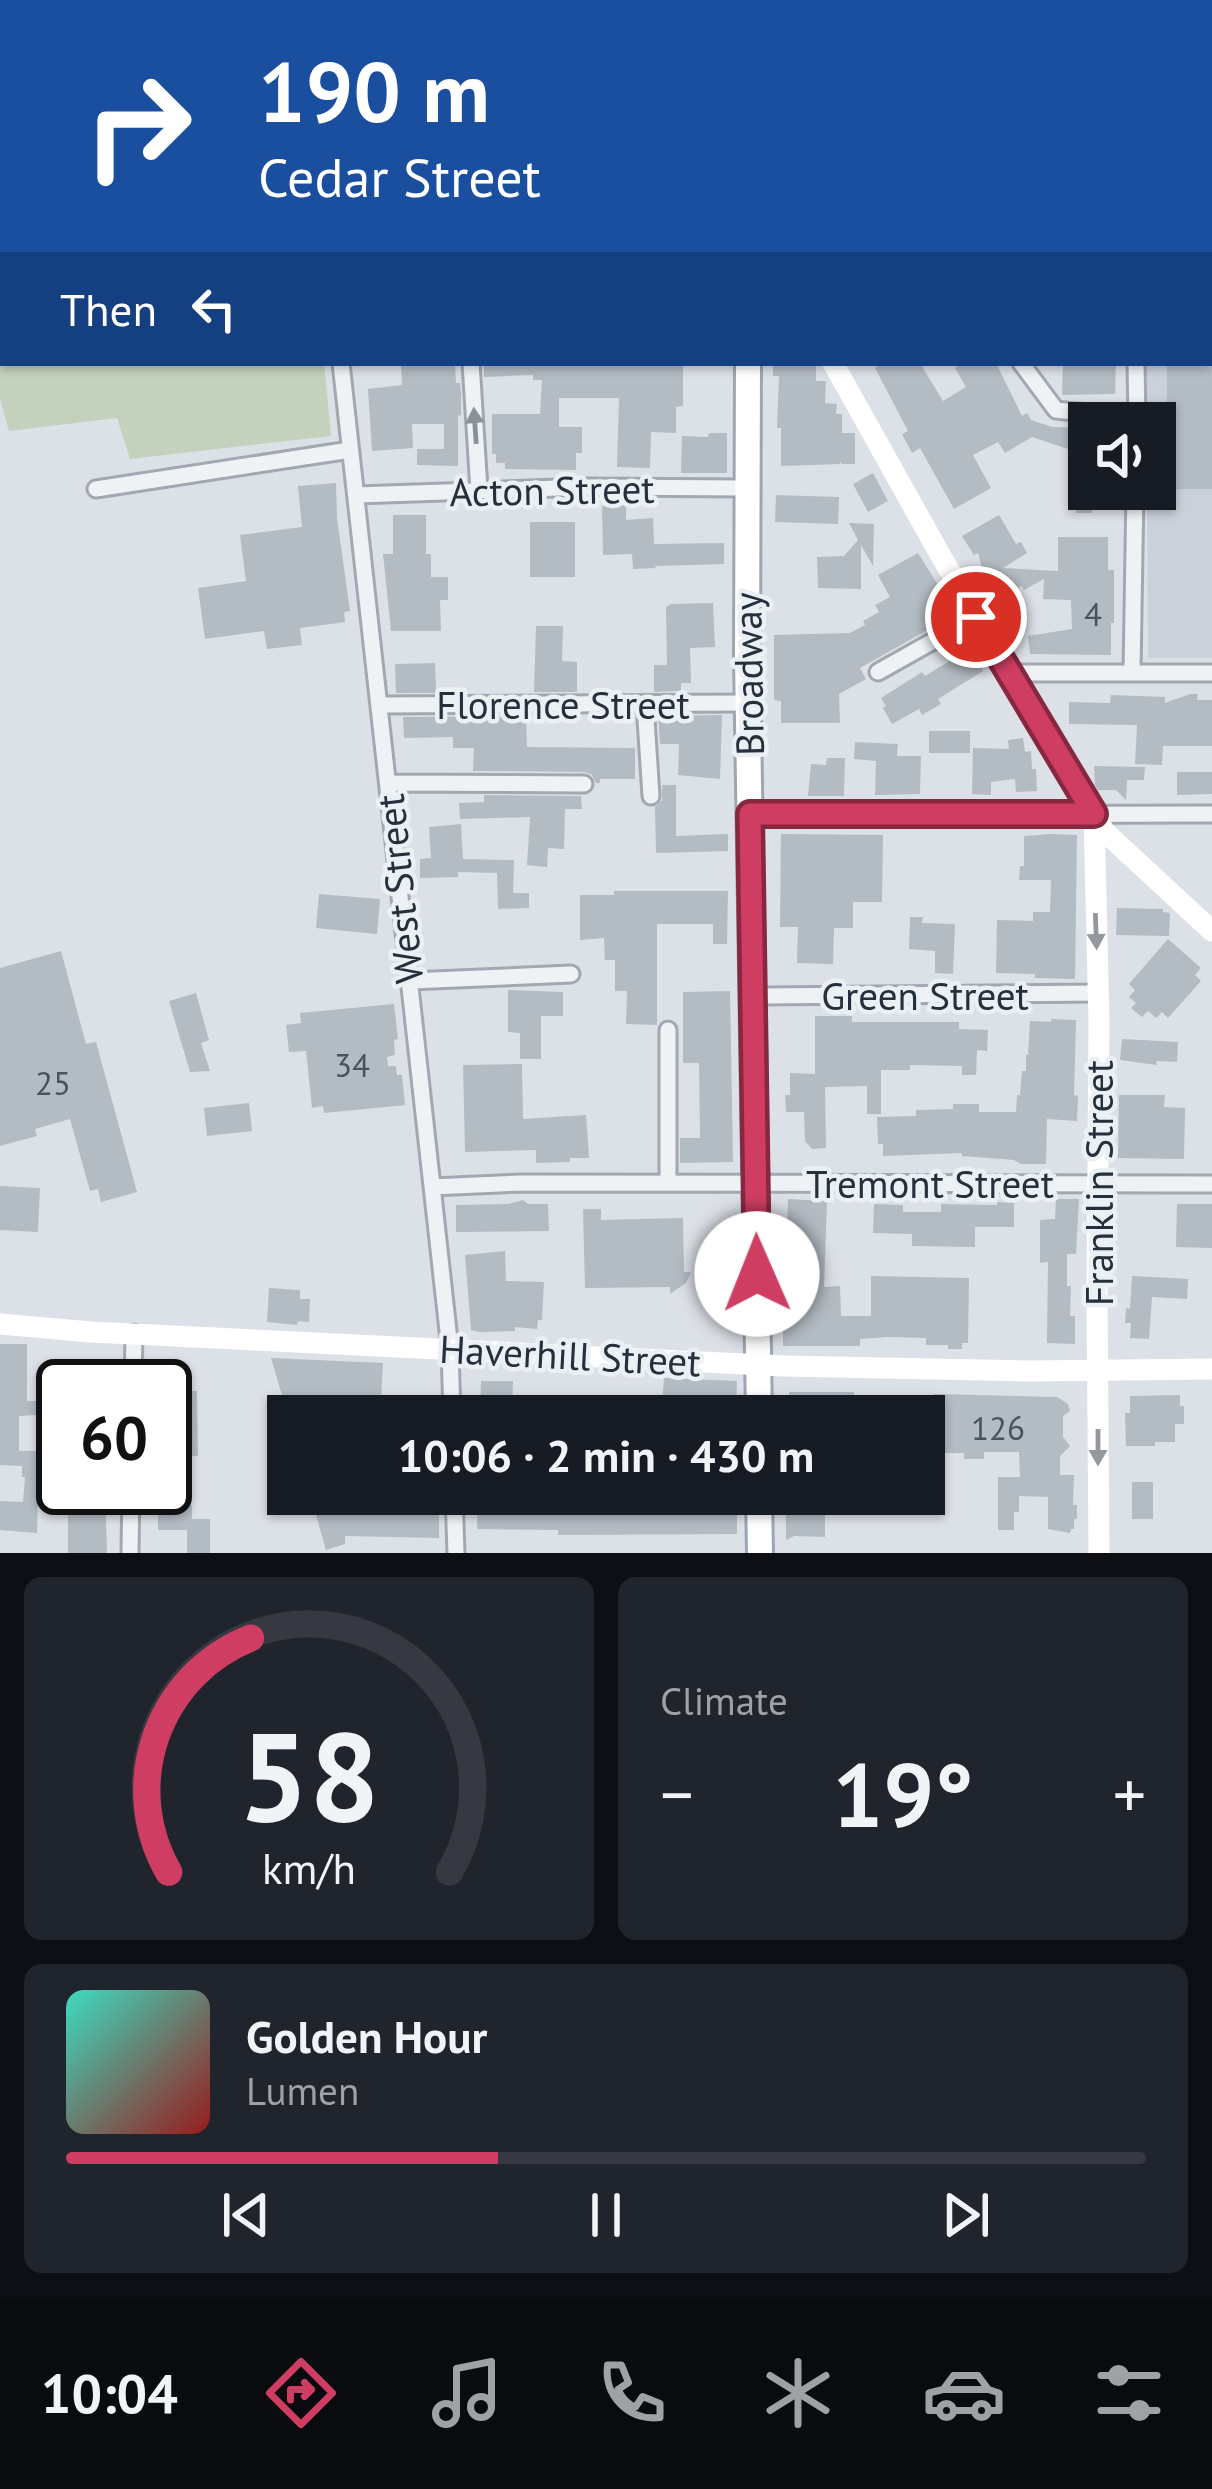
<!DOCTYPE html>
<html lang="en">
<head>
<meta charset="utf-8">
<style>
	:root { --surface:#171b24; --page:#20242c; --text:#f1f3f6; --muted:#9ea1a6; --line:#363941; --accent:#cf3d62 }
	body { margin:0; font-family:"PT Sans",sans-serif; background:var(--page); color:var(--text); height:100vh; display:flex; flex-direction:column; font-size:45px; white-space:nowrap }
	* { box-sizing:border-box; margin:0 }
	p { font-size:39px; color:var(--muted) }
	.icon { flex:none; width:66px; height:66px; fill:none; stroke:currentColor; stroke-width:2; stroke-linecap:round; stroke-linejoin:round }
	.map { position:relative; height:1553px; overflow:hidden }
	.panel { display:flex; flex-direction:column; gap:24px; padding:24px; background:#0d0f14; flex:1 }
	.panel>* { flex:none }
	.guide { position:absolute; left:0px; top:0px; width:1212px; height:366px; box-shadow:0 3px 9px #0004; background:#1a4fa0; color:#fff; overflow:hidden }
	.tools { position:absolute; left:1068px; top:402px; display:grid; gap:24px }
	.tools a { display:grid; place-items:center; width:108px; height:108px; border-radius:0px; background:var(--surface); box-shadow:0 3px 9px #0004; font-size:60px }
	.speed { position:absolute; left:36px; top:1359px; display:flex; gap:24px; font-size:60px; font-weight:700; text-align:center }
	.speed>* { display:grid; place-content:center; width:156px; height:156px; border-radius:50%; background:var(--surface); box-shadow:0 3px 9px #0004; line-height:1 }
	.speed .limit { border:6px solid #111; border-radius:18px; background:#fff; color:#111 }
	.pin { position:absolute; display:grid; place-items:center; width:102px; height:102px; color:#fff; margin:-51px; border:6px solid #fff; border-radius:50%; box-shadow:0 3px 12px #0007 }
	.me { position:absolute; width:132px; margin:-66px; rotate:359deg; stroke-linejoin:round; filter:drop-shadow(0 0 9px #0008) }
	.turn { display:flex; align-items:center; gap:42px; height:252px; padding:0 60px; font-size:54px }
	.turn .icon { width:156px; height:156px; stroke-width:2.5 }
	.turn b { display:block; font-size:84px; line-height:102px }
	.then { display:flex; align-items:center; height:114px; padding:0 60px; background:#0003; gap:24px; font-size:45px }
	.big { font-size:90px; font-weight:700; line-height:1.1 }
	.panel .widget { flex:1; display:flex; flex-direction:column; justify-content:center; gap:18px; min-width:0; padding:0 42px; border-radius:18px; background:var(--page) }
	.panel .dial { align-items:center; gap:0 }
	.dial svg { height:312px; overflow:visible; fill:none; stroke:var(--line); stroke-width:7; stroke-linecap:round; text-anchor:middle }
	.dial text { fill:var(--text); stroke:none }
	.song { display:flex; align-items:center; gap:36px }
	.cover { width:144px; height:144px; border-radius:18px; background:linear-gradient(135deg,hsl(170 70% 55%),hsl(0 70% 35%)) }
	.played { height:12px; border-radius:6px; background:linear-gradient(90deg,var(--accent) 40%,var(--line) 40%) }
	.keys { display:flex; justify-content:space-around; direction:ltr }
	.heat { display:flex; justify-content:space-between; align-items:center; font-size:66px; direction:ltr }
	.panel .tiles { flex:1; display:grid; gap:24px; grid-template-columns:1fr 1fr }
	.widget:last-child { grid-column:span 2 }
	.trip { position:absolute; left:267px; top:1395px; width:678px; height:120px; border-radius:0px; background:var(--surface); box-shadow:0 3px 9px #0004; font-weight:700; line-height:120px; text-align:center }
	.menu { display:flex; height:192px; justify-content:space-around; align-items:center; background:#090b0e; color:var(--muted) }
	.menu .icon { width:84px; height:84px }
	.menu .current { color:var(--accent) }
	.menu b { font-size:54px; color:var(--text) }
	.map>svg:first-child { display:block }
</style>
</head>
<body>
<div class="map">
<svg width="1212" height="1553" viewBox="0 0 1212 1553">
	<rect width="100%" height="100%" fill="#dce1e7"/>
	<path fill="#cad1d9" d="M1209,270H1212V658H1148L1147,489H1155V423H1147L1146,363H1209Z"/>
	<path fill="#c4d1bd" d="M3,282V363H324L331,436L130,459L117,418L9,431L0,399V283Z"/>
	<path fill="#b3bbc3" d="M401,363H455L456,383H460L461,394V415L458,416V466L417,465V449H444V424H412L413,448L372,451L368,389L402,385Z
		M487,363H683V406L676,407V433L651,432L650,468L617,467L619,398H559V427H582V453H576V470L505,469V463H496V454H492V414H540L542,380H533V375L484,377V365Z
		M773,363H816V381H826L825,403L837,404L836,414H842V433H855V464H842L840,462V464L781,466V428H777L779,376H773Z
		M883,363H920L943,401L966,387L955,368L963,363H996L1022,416L1027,413L1031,420L1052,427L1089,428V489L1115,490L1114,508L1102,507V510H1092V513H1076L1077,476H1069L1068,449L1032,437L1005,453L998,442L973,455L991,488L954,509L920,448L912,453L902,434L908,431L875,368Z
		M1063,363H1116L1115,394L1062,395Z
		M1167,363H1212V489H1155V424H1167Z
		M709,433H727V473H681L682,436L708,437Z
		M873,473L888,501L868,512L853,484Z
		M336,483L337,518L350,611L344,612L345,622L300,628L302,645L267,649L264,631L205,639L198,588L246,581L240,535L302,527L298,486Z
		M776,495L839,497L838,524L775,522Z
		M626,505V520L653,518L654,544L724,543V564L655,566L656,568L633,569L632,554L603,555L602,506Z
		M393,515H426V554H431V577H448V600H440L441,631H391L383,554H393Z
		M999,515L1016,544L1021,542L1027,553L1003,568L1058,571V537H1108V570H1114V623H1111V655L1030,654L1028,636L1072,629L1071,600L1043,599L1044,579L1024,590L1022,586L993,599L988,578L985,580L978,553L974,555L962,536Z
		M530,522H575V577H530Z
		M849,523L874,524L873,566L861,545V589L818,588L817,557L844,556L858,540Z
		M918,553L956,614L860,668L866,679L839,694L840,723H781V701L774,700V635L850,633L865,625L863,621L879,612L875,605L890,597L878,575Z
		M713,603L715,647L690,648L691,683H681V691L654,692V665H667L666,607L671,604Z
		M536,626H563L562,661L577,662V692H534Z
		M972,652L983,671L938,699L941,704L922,715L919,709L892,724L883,708L886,706L881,698L922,672L925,676L956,657L958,660Z
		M435,663L436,693H396L395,664Z
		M1190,694H1198L1197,700H1212V746H1163L1162,765L1135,764L1137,725L1069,724V702L1110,703L1111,695L1165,697V703Z
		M722,715L720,779L678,775L679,744H660L658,716Z
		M526,716L527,747L635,748V779H600V783H596L591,774L584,772L473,771L474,748H453V737L404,738L403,717Z
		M929,731H970V753H929Z
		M1023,738L1025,752L1031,751L1032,769H1036L1037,791L1016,792L1015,779L991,782V795L972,794L973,748L1009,749L1008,740Z
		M855,742L898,744L897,756H921L920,794L875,795L876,761L854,759Z
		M827,758H845L844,796H808L811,764L826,765Z
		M1094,766L1145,767L1144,780H1127L1126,800L1116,790H1098L1095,785Z
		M1177,772H1212V794L1177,795Z
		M662,785H676V836L728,834V851L656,853L655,807L662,800Z
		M484,795L581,796L582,809H565L564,849L548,848L547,867L527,865L530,817L460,819L459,803L484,802Z
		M461,824L463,859L514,860L513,893H529V908L498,909L497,873L458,872V877L420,878V859L431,858L429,827Z
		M781,834L883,835L882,902H853V928H834L833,964L797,963L798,927H780Z
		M1051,834L1077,835L1075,979L1035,978V974L996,973L997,920L1033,921V912H1050L1051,880H1019L1020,866H1024V836Z
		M614,891H728L727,944H713V924H657V1025L626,1024L627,991H615V960H605L604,938L580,940V895H614Z
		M319,894L380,899L377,934L316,928Z
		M1117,908L1163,909V912L1170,913L1169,936L1116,935Z
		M910,917H923L922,923L955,924L953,974L935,973V951L909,949Z
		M1168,939L1201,968L1195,975L1201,981L1168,1018L1162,1012L1156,1018L1148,1011L1142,1017L1131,1008L1136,1003L1129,997L1135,990L1129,984Z
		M61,951L86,1044L96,1042L137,1192L101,1202L98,1189L90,1191L70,1119L35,1129L37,1136L0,1146V968Z
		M508,990L563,992V1016H541V1059H520V1033L508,1032Z
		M730,991L733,1162L680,1163V1138H700L699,1063H683V992Z
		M196,993L209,1040L201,1043L210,1071L190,1072L169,1001Z
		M394,1004L398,1039L394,1040L395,1055L387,1057L388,1066H396L397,1075H402L405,1105L324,1113L323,1106L312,1108L306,1051L289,1052L286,1025L301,1023L300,1013Z
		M815,1016H852V1022H959V1029L988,1030L987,1051L977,1050L976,1075H962V1066L910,1065V1070H881V1114H867V1086L825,1087L826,1148L812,1149L805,1141L804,1112H786L785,1095H790V1073L815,1074Z
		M1051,1019L1076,1020L1074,1095L1078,1096L1077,1121L1047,1119L1046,1164H1021L1014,1160L962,1156V1153L883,1156V1144H878L877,1117L916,1116V1110L953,1109V1104H979V1112H1016L1017,1095H1020L1022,1071H1026V1055H1028L1030,1021L1051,1022Z
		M1122,1039L1178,1042L1177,1062L1156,1061L1157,1065L1120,1060Z
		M522,1064L523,1119L586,1115L589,1158H570V1162L536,1163V1150L465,1152L463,1065Z
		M1119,1095H1165L1164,1107L1185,1108L1184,1159L1118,1158Z
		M249,1103L252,1131L207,1136L204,1108Z
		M0,1186L40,1188L38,1232L0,1230Z
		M788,1199L827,1201L824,1287L840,1286L841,1316H871V1276L969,1278L968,1343H962V1349H948V1345H926V1338L888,1337L860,1339V1346H783V1316H792L791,1279H785Z
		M1056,1199H1079L1076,1254H1067V1286H1071L1070,1316H1075V1344L1047,1343L1048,1262L1040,1263V1220L1055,1219Z
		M523,1200L528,1204H548L549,1231L456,1232V1205L508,1204Z
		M997,1202L1014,1203V1227H975V1247L912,1246V1234L873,1233L874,1204L903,1205V1212H941V1204L997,1205Z
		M1177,1204H1212V1248L1176,1247Z
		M583,1209H601V1220L683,1218L684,1272H691L686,1283L670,1294V1287L585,1288Z
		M505,1251L506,1281L544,1282L542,1320H538L537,1329L515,1327V1331L479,1332L471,1330L465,1255Z
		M1132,1276L1188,1279L1187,1299L1152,1297L1149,1339L1130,1338L1131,1323H1125L1126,1308L1130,1309Z
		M269,1288L300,1290V1299H310L309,1322L298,1321L297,1325L267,1322Z
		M0,1344H27V1401H36V1415L19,1416V1451H54V1484H63V1497H38L37,1533L0,1530V1501L23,1502L25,1477H22V1466L0,1465Z
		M271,1358L383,1363L380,1416H288Z
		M183,1363V1391H197L198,1456H183V1505H192V1519H210V1553H187V1530H158V1505H165V1447H175L174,1398H165V1386H158V1364Z
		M664,1378L737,1381L736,1416H708V1405L662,1403Z
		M481,1381H513L512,1416H480Z
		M789,1392H854V1395H888V1416H789Z
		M934,1394L1057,1397L1068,1404L1070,1411L1063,1416V1437L1070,1446L1060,1456V1475H1074L1073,1505H1077V1519H1074V1529H1071L1070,1533L1048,1529V1497L1019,1496V1512H1014V1530H998V1477H1020L1019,1452H984V1459H964V1453H932Z
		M1180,1395V1406H1184V1424H1175V1442H1155V1446H1126L1125,1413H1130V1396Z
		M1132,1482H1153V1519H1132Z
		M68,1488H105L107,1553H68Z
		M310,1494H377L376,1505L439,1508V1538L345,1536V1544L326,1550Z
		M478,1494H655V1511H689L688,1494H737V1534L558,1535V1530L477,1529Z
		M786,1494H825V1537L794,1536L786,1540Z"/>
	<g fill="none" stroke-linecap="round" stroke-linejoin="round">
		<g stroke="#a2a8b1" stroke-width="21">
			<path id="street" d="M301,0V3
				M456,0V3
				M636,0L638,3
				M941,3V0
				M1209,256H1212
				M341,363L450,1349L452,1416
				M471,363L479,490
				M1021,363L1056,410C1084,414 1110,412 1137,418
				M1136,363L1137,423
				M96,489L350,450
				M356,495L586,487L748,488
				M878,672L976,617
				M1009,673H1212
				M1132,673L1135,489
				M645,704L651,796
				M379,705L747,703
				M388,783L584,784
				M750,815L1212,814
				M410,981L571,974
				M753,996L1098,993
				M668,1183V1030
				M432,1187L521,1183L1212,1184
				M133,1386L134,1333
				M454,1494L456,1553
				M130,1553L131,1488"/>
		</g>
		<g stroke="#9ba7b2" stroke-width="30">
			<path id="primary" d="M751,3V0
				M748,363L747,658L759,1416
				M759,1494L760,1553"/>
		</g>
		<use href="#street" stroke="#eff2f5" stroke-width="15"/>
		<path stroke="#fff" stroke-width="21" d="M833,363L942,558L1105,832L1212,931
			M1094,814L1099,1021L1097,1296L1099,1553
			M0,1324L91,1332L785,1366L1031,1371L1212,1369"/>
		<use href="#primary" stroke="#fff" stroke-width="24"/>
	</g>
	<defs><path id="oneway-solid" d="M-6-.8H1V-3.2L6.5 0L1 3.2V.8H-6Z" transform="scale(3)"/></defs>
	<use fill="#8a9199" href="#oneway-solid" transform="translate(475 426) rotate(-94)"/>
	<g fill="#92989e">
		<use href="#oneway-solid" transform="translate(1096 931) rotate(88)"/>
		<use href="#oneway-solid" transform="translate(1098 1447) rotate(90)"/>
	</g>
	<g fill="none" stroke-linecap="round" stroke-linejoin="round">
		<g stroke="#872840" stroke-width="30">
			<path id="route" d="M757,1274L750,814H1094L976,617"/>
		</g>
		<use href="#route" stroke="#cf3d62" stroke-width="21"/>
	</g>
	<g text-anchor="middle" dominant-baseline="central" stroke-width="9" stroke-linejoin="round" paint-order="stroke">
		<g font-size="33" fill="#49535e">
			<text x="1093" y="613">4</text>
			<text x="352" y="1064">34</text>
			<text x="53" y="1082">25</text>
			<text x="998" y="1427">126</text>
		</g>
		<g font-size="39" fill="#26303d" stroke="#ebf0f4">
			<text transform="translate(552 490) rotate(-1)">Acton Street</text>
			<text transform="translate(748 674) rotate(-91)">Broadway</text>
			<text x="563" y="704">Florence Street</text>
			<text transform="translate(399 889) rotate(-96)">West Street</text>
			<text x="925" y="995">Green Street</text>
			<text x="930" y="1183">Tremont Street</text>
			<text transform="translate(1098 1183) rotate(-90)">Franklin Street</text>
			<text transform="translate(570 1355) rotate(3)">Haverhill Street</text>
		</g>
	</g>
</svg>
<div class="tools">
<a><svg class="icon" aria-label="sound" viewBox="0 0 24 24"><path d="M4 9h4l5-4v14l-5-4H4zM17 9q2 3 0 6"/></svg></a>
</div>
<div class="speed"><div class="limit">60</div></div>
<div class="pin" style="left:976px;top:617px;background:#d93025"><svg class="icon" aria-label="arrive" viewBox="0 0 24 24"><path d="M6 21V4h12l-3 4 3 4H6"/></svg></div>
<svg class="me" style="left:757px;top:1274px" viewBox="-20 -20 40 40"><circle r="19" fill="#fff"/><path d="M0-13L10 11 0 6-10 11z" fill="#cf3d62"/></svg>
<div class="trip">10:06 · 2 min · 430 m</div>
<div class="guide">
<div class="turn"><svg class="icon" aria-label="right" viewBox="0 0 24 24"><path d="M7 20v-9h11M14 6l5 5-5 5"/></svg><div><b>190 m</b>Cedar Street</div></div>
<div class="then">Then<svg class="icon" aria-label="left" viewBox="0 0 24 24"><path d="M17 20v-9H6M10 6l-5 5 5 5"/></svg></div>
</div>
</div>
<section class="panel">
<div class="tiles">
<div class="widget dial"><svg viewBox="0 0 100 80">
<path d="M14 69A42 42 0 1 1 86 69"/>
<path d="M14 69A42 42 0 0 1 35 9" stroke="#cf3d62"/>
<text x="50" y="56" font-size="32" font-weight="700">58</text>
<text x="50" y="72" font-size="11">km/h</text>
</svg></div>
<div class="widget"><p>Climate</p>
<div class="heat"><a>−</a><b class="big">19°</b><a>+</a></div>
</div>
<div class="widget">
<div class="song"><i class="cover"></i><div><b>Golden Hour</b><p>Lumen</p></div></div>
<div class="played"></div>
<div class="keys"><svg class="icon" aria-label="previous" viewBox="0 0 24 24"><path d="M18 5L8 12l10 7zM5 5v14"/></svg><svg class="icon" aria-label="pause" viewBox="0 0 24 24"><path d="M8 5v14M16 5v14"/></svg><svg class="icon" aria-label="next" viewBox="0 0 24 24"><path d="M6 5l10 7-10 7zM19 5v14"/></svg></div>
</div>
</div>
</section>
<nav class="menu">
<b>10:04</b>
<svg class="icon current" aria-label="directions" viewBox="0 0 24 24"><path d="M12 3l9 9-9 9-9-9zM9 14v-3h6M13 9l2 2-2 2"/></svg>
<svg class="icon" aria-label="music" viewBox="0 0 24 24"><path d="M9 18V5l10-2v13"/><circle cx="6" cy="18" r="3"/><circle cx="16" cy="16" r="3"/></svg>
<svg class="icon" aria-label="phone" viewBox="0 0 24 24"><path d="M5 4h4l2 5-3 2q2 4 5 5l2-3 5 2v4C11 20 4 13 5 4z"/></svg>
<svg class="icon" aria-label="climate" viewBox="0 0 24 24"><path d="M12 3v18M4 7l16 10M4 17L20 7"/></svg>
<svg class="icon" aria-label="car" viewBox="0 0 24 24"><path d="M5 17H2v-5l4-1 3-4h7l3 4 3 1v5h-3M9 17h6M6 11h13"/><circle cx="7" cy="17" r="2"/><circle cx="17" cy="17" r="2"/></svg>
<svg class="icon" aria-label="filters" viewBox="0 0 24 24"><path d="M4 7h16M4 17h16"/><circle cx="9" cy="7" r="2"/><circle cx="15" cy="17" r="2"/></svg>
</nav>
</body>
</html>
